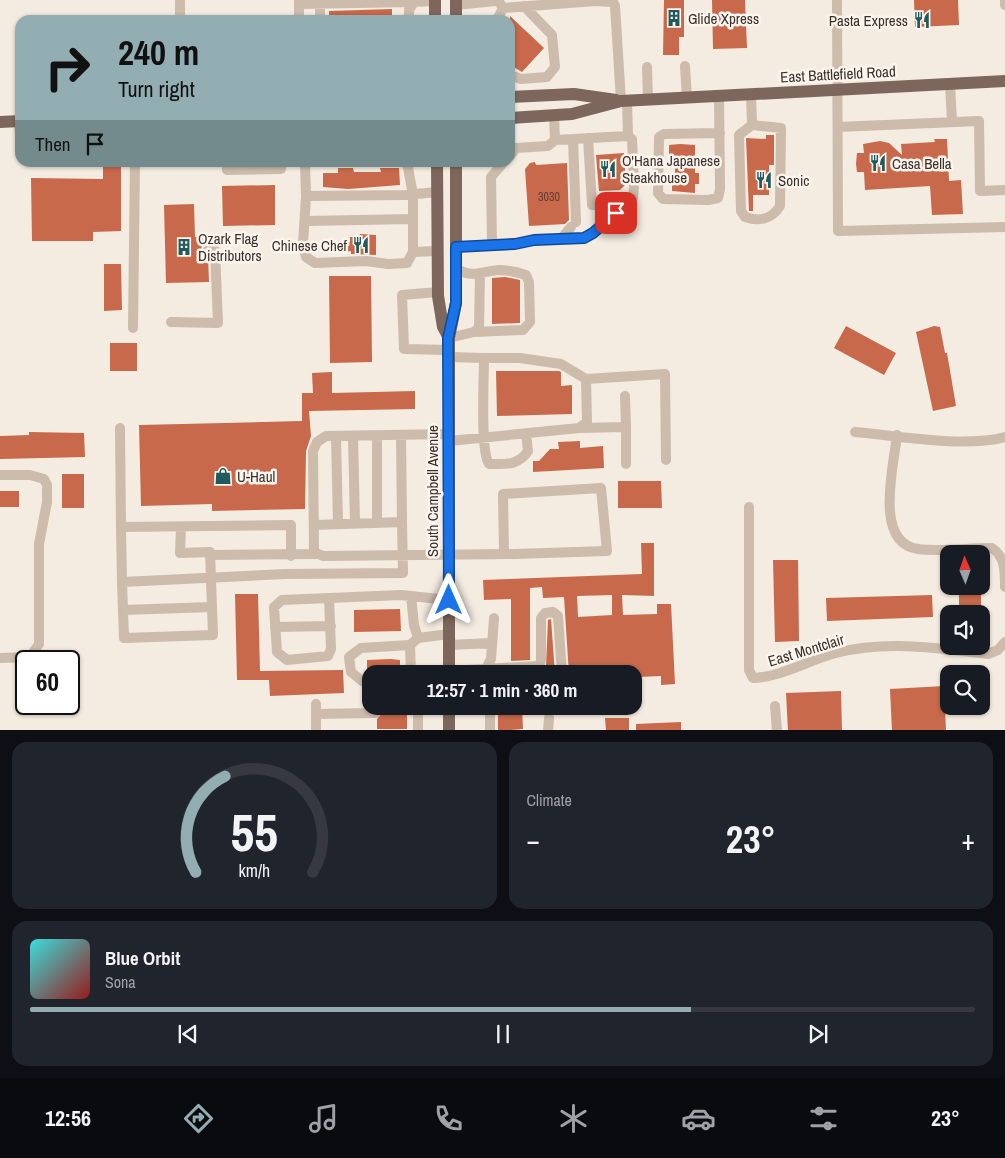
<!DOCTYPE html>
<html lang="en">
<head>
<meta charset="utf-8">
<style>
	:root { --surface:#171b24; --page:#20242c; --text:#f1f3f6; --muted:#9ea1a6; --line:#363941; --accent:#92aeb2 }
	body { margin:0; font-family:"Archivo Narrow",sans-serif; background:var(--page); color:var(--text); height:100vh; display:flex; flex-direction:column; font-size:19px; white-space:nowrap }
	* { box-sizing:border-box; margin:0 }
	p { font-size:16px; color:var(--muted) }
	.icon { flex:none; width:28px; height:28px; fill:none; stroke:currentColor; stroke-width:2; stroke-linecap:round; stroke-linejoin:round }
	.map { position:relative; height:730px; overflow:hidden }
	.details { display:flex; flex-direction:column; gap:12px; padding:12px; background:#0d0f14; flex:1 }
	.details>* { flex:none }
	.top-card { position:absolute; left:15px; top:15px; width:500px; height:152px; border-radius:15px; box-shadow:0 1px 4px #0004; background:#92aeb2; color:#111; overflow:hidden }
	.needle { width:32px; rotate:358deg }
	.controls { position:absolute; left:940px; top:545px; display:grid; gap:10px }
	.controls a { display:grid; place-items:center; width:50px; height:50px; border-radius:10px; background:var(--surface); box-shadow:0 1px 4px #0004; font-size:25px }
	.speed { position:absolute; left:15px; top:650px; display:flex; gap:10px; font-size:25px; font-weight:700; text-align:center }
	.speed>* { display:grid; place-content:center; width:65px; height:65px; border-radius:50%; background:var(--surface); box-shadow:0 1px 4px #0004; line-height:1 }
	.speed .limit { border:2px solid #111; border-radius:8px; background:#fff; color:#111 }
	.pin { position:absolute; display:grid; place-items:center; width:42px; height:42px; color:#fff; margin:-21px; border-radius:10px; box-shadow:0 2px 8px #0006 }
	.me { position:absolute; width:55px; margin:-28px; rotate:0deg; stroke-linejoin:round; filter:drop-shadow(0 0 4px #0008) }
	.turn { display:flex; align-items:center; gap:18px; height:105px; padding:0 20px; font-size:22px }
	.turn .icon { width:65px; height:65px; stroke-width:2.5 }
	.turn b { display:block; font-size:35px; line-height:42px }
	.then { display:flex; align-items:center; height:48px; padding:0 20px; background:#0003; gap:10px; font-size:19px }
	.big { font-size:38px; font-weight:800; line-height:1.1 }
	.details .tile { flex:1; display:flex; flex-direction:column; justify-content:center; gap:8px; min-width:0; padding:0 18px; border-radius:15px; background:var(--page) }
	.details .dial { align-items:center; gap:0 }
	.dial svg { height:130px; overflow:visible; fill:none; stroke:var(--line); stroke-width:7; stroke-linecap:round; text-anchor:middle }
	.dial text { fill:var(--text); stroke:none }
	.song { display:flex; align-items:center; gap:15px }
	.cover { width:60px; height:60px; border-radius:8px; background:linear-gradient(135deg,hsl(180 70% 55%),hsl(0 70% 35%)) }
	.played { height:5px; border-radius:2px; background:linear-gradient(90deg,var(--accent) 70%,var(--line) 70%) }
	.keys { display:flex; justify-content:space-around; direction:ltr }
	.heat { display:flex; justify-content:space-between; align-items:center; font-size:28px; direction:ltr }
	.details .tiles { flex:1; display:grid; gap:12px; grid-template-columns:1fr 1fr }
	.tile:last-child { grid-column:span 2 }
	.trip { position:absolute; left:362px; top:665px; width:280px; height:50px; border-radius:15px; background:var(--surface); box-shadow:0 1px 4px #0004; font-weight:800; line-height:50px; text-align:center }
	.dock { display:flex; height:80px; justify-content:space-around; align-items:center; background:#090b0e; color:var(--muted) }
	.dock .icon { width:35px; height:35px }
	.dock .on { color:var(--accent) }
	.dock b { font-size:22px; color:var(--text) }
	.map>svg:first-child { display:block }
</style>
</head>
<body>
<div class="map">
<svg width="1005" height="731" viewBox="0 0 1005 731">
	<rect width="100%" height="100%" fill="#f4ebe1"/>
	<path fill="#c8694b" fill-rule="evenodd" d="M664,0H684V37H679V55H663Z
		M712,0H745L747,48L713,49Z
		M914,0H958L959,25L915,27Z
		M392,9V20H329V11Z
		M510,16L544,48L522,72L510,65Z
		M766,135H774V165H769V195H753V211H749L746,138L766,139Z
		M934,139H947L949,181L961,180L963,214L932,215L930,186L865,190L864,172H857L856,164L857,153H864L863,144L880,141L889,143L902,155L901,144L935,142Z
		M680,144L695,145V173H699V184H695V193L672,191V175H675V158H669V145Z
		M624,153L626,184L620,190L599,191L596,155Z
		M535,162L536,165L567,163L569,220L565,224L529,226L525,169L530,163Z
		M103,163H121V231L93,232V241H32L31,178L103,179Z
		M338,168H353L354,172H381L380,168H399L400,185L348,189L323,187V173H338Z
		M275,185V225L223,226L222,186Z
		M194,204L195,237H204L201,250L204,257H208L209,282L166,283L164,205Z
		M360,234L376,235V255L351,254V251L344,252V243L350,242V237H359Z
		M104,264H121L122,310L104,311Z
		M329,276H371L372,362L330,363Z
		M505,277L520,280V323L492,324V278Z
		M846,326L896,353L884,375L834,348Z
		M934,326L940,327L945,353H947L956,406L933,411L916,332Z
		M110,343H137V371H110Z
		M496,371H559L561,372V386L572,385V414L497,416Z
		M332,372V393L415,391V409L309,411L311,436L306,451L305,509L212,511V504L141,506L139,425L302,421V393H313L312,373Z
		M29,432L84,433L85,457L0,459V436L29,435Z
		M580,441V448L603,446L604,468L533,472V461H539L550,449H559L558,442Z
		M62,474H84V508H62Z
		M618,481H661L662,508H618Z
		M0,491H19V507H0Z
		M641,543H654V596L622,595L623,615L657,614V604H671L675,684L661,685V676L638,677V674H569L564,597L543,598L542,587L530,588V660L511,661V599L484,600L483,580L642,574ZM612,595V615L578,617L577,596Z
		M773,560H798L799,641L775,642Z
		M959,586H981V614H959Z
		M235,594H258L260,671L343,670L344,693L270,696L269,680H237Z
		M932,595L933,617L827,621L826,598Z
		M400,609L401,631L354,632V610Z
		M551,619L555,674H549L546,666L548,620Z
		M391,659L400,660V671H394V673H367V660Z
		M944,686L946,731H892L890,689Z
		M841,691L842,731H788L786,693Z
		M377,706H407V729H377V719L382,713Z
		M498,706H522L523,729L498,731Z
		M605,718H629V731H606Z
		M681,722V731H636V724Z"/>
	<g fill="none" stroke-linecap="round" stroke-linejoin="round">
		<path stroke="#cdbbac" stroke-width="10" d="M180,0V20
			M299,0V20
			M837,0L838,231L1005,227
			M1005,0V5
			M299,4L414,2
			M320,4V20
			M456,5L495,1L499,2L503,8
			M503,8L595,1L613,2L615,6L621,101
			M409,20V10L414,2L435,1
			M497,20L503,8
			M685,66L687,98
			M647,67L648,100
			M510,75L521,79L547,77L555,67L552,35L524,6
			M950,84L952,122
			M751,95L752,125L739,135L741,211L745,217C759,222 772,219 780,206L781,128L752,125
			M719,96L720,189L718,198L708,200L663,199L658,193L659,137L664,134L720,133
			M554,115L555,140
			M19,121L20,136
			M838,127L979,121L980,191L1005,190
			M588,138L592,205L627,203
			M573,139L576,222
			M510,156L516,148L548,146L555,140L628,136
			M227,162V170L281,169V162
			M305,162L306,196L405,195L437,192
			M306,196L303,244L306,257L315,263L366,261L388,264L407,263L413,252V195L407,162
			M305,221L413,219
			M561,239L571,227
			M492,245L491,177L504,162
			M456,247L515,244L534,240L584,238L593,233L633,198L634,186L632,139L628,136L627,101
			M413,252L437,251
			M456,268C470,279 484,271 499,270C509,270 517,272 526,275L529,282L530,322L523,330L474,332
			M438,292L402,295L404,349L449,350
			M171,322L218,323L215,250H208
			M133,328L135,162
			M449,338L474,332L479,328L480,274
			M449,357L484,358
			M586,379L665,374L666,460
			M626,427V464
			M120,428L121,527
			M579,428L626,427L625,396
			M855,432C900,436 963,448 1005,437
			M449,434L326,436L317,442L313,451L314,552L323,556L514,554L607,551L601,488L503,494L504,554
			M897,435C894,465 873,543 918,549C942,552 968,548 992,548C1005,557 1005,570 1005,587
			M336,436L338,524
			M353,436L355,523
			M377,436V523
			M449,441L579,428L587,422L586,379L561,364L520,358H484C484,377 480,451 489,464C506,464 518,466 528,451L526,434
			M0,475H30L44,479L47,485V502L39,544V644L30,657L0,658
			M749,507V670L753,678C781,677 809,660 836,653C885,640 939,648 988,654L998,650L1005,642
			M314,525L402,522L401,435
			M210,555L317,554
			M291,556V525L121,527L122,582L286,574L403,573L402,522
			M122,582L124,638L213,635L210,552L180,553L181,527
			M411,596L414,625L418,638
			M329,598L331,649L328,656L287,660L277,652L274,607L282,600L401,595L449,600
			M123,610L212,607
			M275,627L331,626
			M410,645L411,674
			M449,645L492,643
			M449,671L539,666
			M483,674L491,659L494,618
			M542,674L539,666L541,660V618L545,613L553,612L558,616L562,674
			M371,682L362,681L351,672L349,657L361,648L410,645L418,638L449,634
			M316,704V731
			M490,706V731
			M775,706L777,731
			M316,714L375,713
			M418,731V707H449
			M548,731L549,718"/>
		<path stroke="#7d675c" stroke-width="12" d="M435,0V20
			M456,20V0
			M510,97L574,94L616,100
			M510,118L572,114L621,101L1005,81
			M0,122L20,121
			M437,162L438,296L443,327L449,338
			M449,674V338L456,303V162
			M449,706V731"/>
	</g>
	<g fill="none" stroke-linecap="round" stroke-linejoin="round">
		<g stroke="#114b97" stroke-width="12">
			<path id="route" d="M449,600L448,338L456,303V247L515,244L534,240L584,238L593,233L616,213"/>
		</g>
		<use href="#route" stroke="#1a73e8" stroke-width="9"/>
	</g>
	<defs>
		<g id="building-bare" transform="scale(1.35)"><path d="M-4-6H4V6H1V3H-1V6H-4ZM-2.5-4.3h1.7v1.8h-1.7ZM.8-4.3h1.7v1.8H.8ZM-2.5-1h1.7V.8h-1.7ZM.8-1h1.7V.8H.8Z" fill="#1f5a5e" stroke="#fbf5ee" stroke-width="2.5" paint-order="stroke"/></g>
		<g id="restaurant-bare" transform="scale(1.35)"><path d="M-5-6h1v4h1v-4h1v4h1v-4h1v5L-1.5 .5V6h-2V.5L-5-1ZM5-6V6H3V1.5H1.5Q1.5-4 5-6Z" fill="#1f5a5e" stroke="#fbf5ee" stroke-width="2.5" paint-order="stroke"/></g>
		<g id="shop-bare" transform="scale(1.35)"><path d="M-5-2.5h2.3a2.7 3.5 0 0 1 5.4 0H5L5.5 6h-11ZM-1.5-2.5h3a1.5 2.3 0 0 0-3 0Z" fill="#1f5a5e" stroke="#fbf5ee" stroke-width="2.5" paint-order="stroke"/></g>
	</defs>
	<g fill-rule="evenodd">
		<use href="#building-bare" x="674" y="18"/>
		<use href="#restaurant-bare" x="922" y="20"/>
		<use href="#restaurant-bare" x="878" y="163"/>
		<use href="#restaurant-bare" x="608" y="169"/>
		<use href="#restaurant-bare" x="764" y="180"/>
		<use href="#restaurant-bare" x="361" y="245"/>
		<use href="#building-bare" x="184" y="247"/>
		<use href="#shop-bare" x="223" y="476"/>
	</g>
	<g text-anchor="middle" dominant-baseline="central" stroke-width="5" stroke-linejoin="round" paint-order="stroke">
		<g font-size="12" fill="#5e3e33">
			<text x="549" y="197">3030</text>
		</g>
		<g font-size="15" fill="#3b302b" stroke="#fbf5ee" text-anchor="start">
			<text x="688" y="18">Glide Xpress</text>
			<text x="908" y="20" text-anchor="end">Pasta Express</text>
			<text x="622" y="160">O'Hana Japanese<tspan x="622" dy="17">Steakhouse</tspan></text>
			<text x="892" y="163">Casa Bella</text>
			<text x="778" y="180">Sonic</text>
			<text x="198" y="238">Ozark Flag<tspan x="198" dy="17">Distributors</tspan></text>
			<text x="347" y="245" text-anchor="end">Chinese Chef</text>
			<text x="237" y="476">U-Haul</text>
		</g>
		<g font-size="15" fill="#3b302b" stroke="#fbf5ee">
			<text transform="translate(838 74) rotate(-3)">East Battlefield Road</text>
			<text transform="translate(432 491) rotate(-90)">South Campbell Avenue</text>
			<text transform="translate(806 650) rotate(-17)">East Montclair</text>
		</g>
	</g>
</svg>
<div class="controls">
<a><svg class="needle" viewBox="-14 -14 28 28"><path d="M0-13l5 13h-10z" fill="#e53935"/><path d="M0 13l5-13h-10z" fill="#9ea1a6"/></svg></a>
<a><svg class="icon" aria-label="sound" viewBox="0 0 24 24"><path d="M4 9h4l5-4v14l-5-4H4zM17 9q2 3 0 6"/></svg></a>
<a><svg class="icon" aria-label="search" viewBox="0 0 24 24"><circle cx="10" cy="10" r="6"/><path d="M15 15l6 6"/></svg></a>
</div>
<div class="speed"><div class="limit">60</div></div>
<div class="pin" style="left:616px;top:213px;background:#d93025"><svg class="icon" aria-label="arrive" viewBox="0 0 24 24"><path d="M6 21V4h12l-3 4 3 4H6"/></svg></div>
<svg class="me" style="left:449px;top:600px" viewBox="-20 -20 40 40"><path d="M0-17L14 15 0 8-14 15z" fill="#1a73e8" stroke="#fff" stroke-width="4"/></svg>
<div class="trip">12:57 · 1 min · 360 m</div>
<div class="top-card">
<div class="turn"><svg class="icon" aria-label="right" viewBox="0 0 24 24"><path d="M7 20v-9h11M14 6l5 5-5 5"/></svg><div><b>240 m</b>Turn right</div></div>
<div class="then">Then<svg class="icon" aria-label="arrive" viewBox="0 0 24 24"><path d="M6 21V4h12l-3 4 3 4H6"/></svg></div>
</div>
</div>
<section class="details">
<div class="tiles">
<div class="tile dial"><svg viewBox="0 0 100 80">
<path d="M14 69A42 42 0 1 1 86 69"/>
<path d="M14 69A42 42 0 0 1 32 10" stroke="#92aeb2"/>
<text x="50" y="56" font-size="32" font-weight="700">55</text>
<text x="50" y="72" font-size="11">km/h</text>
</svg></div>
<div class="tile"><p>Climate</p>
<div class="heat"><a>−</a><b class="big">23°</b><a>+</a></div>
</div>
<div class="tile">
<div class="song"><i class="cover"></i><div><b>Blue Orbit</b><p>Sona</p></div></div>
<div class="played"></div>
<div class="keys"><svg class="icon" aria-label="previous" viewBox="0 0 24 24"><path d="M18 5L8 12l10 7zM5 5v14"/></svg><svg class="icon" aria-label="pause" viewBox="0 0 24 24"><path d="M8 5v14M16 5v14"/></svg><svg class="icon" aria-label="next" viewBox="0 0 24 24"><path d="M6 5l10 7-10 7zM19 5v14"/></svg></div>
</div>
</div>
</section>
<nav class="dock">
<b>12:56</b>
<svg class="icon on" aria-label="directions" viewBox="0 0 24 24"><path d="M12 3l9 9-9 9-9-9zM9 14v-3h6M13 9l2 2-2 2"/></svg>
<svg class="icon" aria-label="music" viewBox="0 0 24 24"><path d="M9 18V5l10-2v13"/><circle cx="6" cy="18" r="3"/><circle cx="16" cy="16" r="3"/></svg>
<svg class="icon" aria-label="phone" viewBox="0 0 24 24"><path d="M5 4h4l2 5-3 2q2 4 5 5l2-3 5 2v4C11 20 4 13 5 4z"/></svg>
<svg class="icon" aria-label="climate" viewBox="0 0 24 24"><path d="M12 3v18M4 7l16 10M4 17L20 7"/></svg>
<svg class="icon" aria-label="car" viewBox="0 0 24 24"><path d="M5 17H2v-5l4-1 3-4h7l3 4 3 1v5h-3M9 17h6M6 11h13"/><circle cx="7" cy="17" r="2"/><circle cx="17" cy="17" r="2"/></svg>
<svg class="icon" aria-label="filters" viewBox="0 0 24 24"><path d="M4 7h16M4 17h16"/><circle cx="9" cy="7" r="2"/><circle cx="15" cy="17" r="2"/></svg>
<b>23°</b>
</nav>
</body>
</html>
